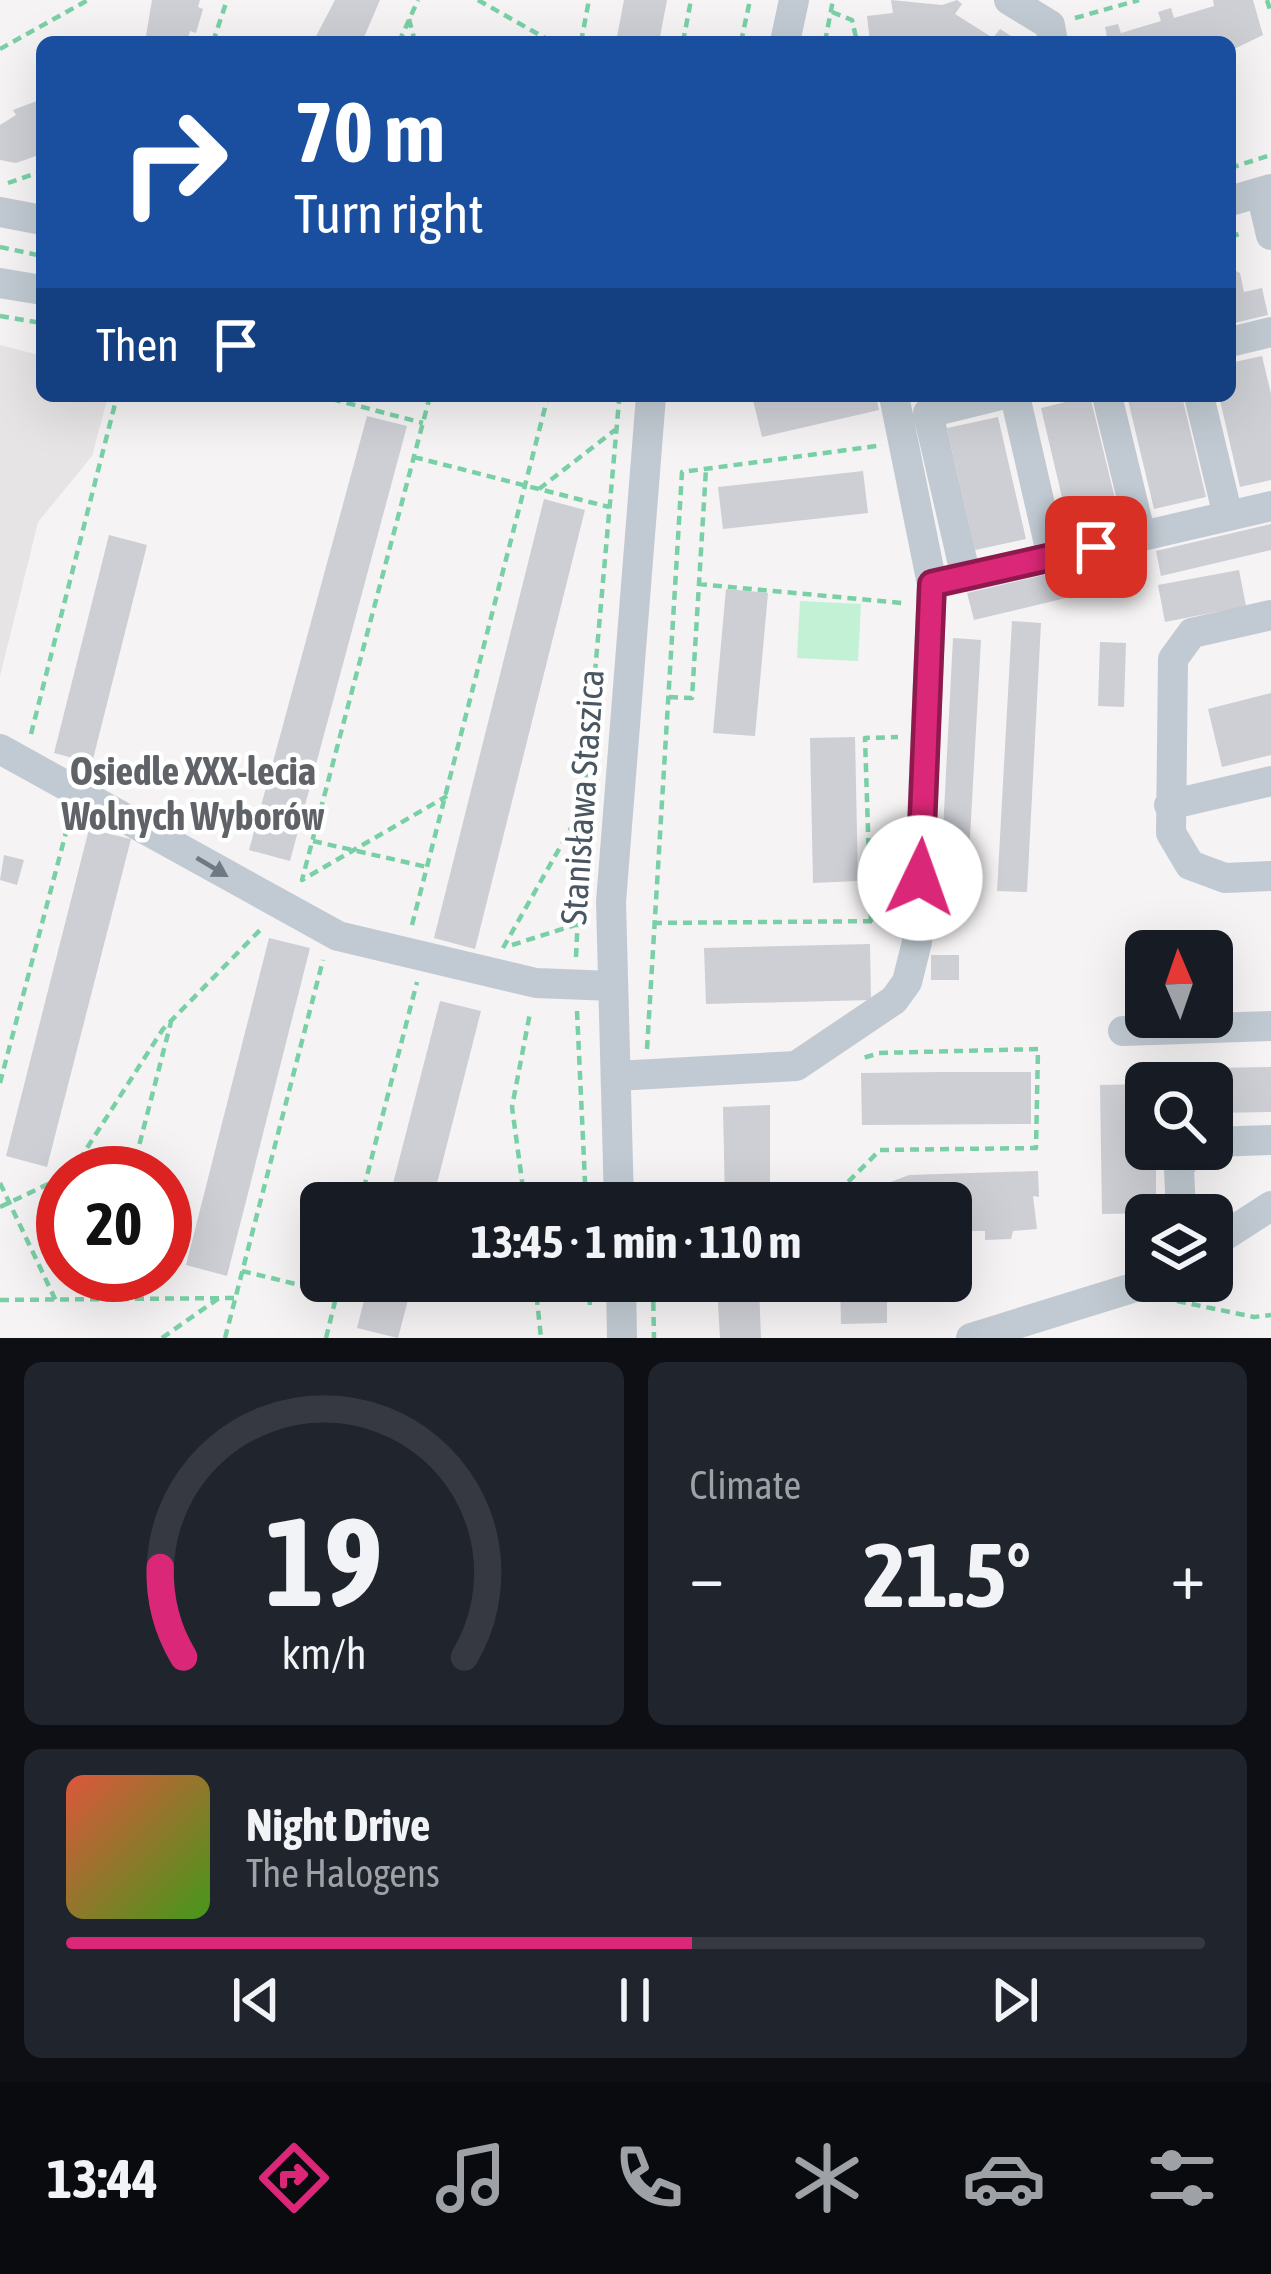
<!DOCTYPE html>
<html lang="en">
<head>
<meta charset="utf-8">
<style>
	:root { --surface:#171b24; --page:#20242c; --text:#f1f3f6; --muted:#9ea1a6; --line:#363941; --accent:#db2777 }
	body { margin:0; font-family:"Asap Condensed",sans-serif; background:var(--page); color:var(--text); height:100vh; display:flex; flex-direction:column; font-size:45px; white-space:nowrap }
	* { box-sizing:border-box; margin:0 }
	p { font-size:39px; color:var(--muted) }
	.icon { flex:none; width:66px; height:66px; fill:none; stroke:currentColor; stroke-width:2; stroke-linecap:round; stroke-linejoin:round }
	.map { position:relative; height:1338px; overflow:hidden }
	.details { display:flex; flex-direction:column; gap:24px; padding:24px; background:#0d0f14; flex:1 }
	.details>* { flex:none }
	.banner { position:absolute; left:36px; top:36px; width:1200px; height:366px; border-radius:18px; box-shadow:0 12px 48px #0002; background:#1a4fa0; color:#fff; overflow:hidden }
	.needle { width:78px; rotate:358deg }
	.buttons { position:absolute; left:1125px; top:930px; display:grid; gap:24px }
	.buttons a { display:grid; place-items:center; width:108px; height:108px; border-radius:18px; background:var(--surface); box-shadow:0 12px 48px #0002; font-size:60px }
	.speed { position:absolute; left:36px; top:1146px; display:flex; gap:24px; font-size:60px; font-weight:700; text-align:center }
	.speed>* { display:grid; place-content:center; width:156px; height:156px; border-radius:50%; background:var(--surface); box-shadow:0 12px 48px #0002; line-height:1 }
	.speed .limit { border:18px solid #d22; background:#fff; color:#111 }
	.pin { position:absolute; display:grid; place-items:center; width:102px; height:102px; color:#fff; margin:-51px; border-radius:24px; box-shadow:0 6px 18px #0006 }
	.me { position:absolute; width:132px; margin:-66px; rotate:3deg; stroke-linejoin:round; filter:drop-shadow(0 0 9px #0008) }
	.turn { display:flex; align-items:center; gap:42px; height:252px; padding:0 60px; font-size:54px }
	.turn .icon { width:156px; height:156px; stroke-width:2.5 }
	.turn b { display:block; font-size:84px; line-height:102px }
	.then { display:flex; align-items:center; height:114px; padding:0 60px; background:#0003; gap:24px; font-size:45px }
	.big { font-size:90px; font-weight:700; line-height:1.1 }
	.details .tile { flex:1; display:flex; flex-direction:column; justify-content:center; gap:18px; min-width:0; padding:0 42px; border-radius:18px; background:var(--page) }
	.details .dial { align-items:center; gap:0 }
	.dial svg { height:312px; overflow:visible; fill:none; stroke:var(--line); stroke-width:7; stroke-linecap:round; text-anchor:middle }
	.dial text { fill:var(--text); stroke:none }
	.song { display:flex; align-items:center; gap:36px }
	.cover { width:144px; height:144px; border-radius:18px; background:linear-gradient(135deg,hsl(10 70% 55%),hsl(100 70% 35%)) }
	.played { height:12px; border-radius:6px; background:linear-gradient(90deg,var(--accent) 55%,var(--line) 55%) }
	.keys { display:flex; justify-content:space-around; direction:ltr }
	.heat { display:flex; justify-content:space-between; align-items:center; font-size:66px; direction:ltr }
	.details .tiles { flex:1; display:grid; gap:24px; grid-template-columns:1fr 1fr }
	.tile:last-child { grid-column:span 2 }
	.trip { position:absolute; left:300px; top:1182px; width:672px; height:120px; border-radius:18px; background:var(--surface); box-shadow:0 12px 48px #0002; font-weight:700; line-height:120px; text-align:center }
	.menu { display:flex; height:192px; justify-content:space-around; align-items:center; background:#090b0e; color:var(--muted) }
	.menu .icon { width:84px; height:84px }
	.menu .current { color:var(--accent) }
	.menu b { font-size:54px; color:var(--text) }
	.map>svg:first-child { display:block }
</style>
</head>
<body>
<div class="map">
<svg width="1271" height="1338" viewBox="0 0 1271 1338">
	<rect width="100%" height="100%" fill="#f5f3f3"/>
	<path fill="#e6e4e5" d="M0,345L42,356V396H108L92,456L38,522L0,676Z"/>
	<path fill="#c3f1d5" d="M800,601L861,604L858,661L797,658Z"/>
	<path fill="#cdcfd5" d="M152,0H200L198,7L203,9L196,33L190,31L187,42H136L146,36Z
		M335,0H380L362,42H313Z
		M624,0H667L659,42H616Z
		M891,0L942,5L957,0L962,4L955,14L993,38L1000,29L1011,36L1007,42H870L867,16L893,13Z
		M1213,0H1253L1263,35L1230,51V42H1095L1107,37L1105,27L1118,24L1121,33L1161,21L1158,12L1171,8L1174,18L1214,6Z
		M42,99V154L16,163L0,160V125L16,115L13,110Z
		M1230,268L1240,273L1244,292L1262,288L1268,315L1230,324Z
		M1262,356L1271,394V480L1240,487L1219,396H1230V363Z
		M752,396H876L879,410L762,437Z
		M1090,396L1119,515L1069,527L1041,408Z
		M1127,396H1182L1206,497L1154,509Z
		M367,416L407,426L290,861L249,850Z
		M998,417L1026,539L975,550L947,428Z
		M863,471L868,513L723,529L718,487Z
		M544,499L585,510L475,949L434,938Z
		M1271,524V550L1161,576L1156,551Z
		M109,535L147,545L92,763L54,753Z
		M1134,554L1141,580L974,620L967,593Z
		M1239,570L1246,606L1165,622L1158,585Z
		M726,589L768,593L755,736L713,733Z
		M1012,621L1041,623L1027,892L997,891Z
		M953,638L981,640L967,891L940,889Z
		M1100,642L1126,643L1124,707L1098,706Z
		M1271,693V755L1222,767L1208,709Z
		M855,737L858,881L813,883L810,738Z
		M89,829L131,839L47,1167L6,1156Z
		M4,855L24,860L17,885L0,880Z
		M269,938L310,948L227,1276L186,1265Z
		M870,944L871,1000L706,1004L704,948Z
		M931,955H959V980H931Z
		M440,1001L481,1011L432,1203H388Z
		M1271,1067V1112L1212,1113V1083H1153L1152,1069Z
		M942,1072H1031V1124L862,1125L861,1073Z
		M1146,1084V1149H1156V1213L1102,1214L1100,1085Z
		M770,1105V1203H725L723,1107Z
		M1038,1171L1039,1197L1033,1196L1037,1229L1013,1231L1011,1239L985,1240V1231H956L951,1242V1203H861L875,1188L909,1175Z
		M953,1276H969L970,1293L953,1294Z
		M369,1281H413L398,1338L357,1328Z
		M727,1281H770V1288L759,1287L761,1338H720L717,1287L727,1286Z
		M840,1281H887V1323L841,1324Z"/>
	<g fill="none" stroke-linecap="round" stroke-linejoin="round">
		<path stroke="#7ad0a6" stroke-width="4.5" stroke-dasharray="9 6" stroke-linecap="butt" d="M478,0L552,42
			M1267,0L1271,13
			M832,12L852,20L857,42
			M1075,18L1139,0
			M409,19L415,42
			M213,42L227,0
			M399,42L418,0
			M581,42L589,0
			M683,42L691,0
			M741,42L750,0
			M825,42L833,0
			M0,49L88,0
			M1230,168L1271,155
			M8,183L42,171
			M1230,237L1242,233
			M0,247L42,256
			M0,316L42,323
			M430,396L302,880L447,796
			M332,399L423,423
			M414,457L609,507
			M539,489L615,430
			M698,584L902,603
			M669,697L692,698L706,469
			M31,734L117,396
			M313,841L427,867
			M871,922L865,738L898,737
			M653,923L887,921
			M412,925L548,396
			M512,945L575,925
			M503,948L580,812
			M576,957L583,807L619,401
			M577,1011L586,1203
			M647,1049L682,472L877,446
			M0,1083L69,821
			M71,1173L163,1029L262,928
			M132,1173L171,1022
			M0,1183L56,1301
			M360,1203L417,982
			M525,1203L512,1107L530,1013
			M827,1203L880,1150L1036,1148L1038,1049L879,1053L860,1059
			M0,1207L63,1177
			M242,1271L337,1294
			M535,1281L541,1338
			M589,1281L590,1308
			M653,1287L654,1338
			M0,1300L235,1298
			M100,1300L106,1275
			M1177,1301L1254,1317L1271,1315
			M162,1338L219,1298
			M225,1338L323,960
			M326,1338L340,1281"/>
		<path stroke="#c1cad2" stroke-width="30" d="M1009,0L1050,25L1053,42
			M785,42L794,0
			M1261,192L1271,235
			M1230,201L1271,189
			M0,212L42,220
			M0,283L42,290
			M1230,342L1271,332
			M997,396L928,413L966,577L1271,506
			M1015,396L1052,557
			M1107,396L1141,536
			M1199,396L1228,516
			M1271,615L1192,633L1173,659L1171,833L1190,865L1225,878L1271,876
			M0,749L338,936L536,983L613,986
			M1169,805L1271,781
			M1123,1031L1271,1026
			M616,1076L796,1066L894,1000L907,982L917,942L932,584L894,396
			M1212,1142L1271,1140
			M619,1203L611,902L651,396
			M1181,1215L1179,1168L1192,1149
			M1212,1244L1271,1206
			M621,1281L622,1338
			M971,1338L1155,1281"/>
	</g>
	<defs><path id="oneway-solid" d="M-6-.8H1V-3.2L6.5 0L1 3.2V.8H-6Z" transform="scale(3)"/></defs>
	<use fill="#6e7983" href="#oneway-solid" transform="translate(212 867) rotate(31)"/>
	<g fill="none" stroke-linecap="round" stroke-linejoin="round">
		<g stroke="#8e194d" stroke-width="30">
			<path id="route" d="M920,878L932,584L1096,547"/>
		</g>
		<use href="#route" stroke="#db2777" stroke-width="21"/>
	</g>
	<g text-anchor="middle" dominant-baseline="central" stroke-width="9" stroke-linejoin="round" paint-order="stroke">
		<g font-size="36" fill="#4a5661" stroke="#fff">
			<text transform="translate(582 797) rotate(-86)">Stanisława Staszica</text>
		</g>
		<g font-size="39" font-weight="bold" fill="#5f6368" stroke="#fff">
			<text x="193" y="771">Osiedle XXX-lecia<tspan x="193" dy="45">Wolnych Wyborów</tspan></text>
		</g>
	</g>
</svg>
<div class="buttons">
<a><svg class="needle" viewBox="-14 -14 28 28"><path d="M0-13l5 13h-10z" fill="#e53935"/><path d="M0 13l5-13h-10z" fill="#9ea1a6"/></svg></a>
<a><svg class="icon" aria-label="search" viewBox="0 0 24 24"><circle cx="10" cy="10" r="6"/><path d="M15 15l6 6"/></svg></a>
<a><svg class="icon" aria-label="layers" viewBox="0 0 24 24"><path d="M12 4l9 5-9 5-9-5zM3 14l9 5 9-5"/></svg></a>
</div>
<div class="speed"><div class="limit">20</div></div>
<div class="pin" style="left:1096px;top:547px;background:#d93025"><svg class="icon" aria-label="arrive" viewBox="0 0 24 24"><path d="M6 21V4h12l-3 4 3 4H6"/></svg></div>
<svg class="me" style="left:920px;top:878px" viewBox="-20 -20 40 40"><circle r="19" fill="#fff"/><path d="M0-13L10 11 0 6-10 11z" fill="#db2777"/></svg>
<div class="trip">13:45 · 1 min · 110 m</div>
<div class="banner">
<div class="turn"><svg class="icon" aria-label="right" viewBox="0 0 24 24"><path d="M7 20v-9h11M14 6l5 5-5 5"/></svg><div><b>70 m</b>Turn right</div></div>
<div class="then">Then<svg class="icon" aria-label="arrive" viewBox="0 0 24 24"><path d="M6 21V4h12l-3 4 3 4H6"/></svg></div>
</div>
</div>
<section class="details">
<div class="tiles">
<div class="tile dial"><svg viewBox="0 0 100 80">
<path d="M14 69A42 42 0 1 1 86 69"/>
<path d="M14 69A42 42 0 0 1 8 46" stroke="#db2777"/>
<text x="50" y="56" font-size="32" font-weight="700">19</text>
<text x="50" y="72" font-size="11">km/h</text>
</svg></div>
<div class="tile"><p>Climate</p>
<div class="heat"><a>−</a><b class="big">21.5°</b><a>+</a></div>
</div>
<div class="tile">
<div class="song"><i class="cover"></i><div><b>Night Drive</b><p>The Halogens</p></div></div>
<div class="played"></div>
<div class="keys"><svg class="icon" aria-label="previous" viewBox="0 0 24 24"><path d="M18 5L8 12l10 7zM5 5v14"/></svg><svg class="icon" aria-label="pause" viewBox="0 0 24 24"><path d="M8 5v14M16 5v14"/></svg><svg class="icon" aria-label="next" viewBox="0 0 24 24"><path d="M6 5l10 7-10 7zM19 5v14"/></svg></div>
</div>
</div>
</section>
<nav class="menu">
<b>13:44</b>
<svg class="icon current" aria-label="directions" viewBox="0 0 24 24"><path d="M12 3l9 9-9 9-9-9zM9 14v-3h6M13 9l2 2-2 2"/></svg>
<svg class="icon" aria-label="music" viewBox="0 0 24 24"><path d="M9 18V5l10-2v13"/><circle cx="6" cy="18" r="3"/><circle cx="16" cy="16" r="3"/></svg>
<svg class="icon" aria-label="phone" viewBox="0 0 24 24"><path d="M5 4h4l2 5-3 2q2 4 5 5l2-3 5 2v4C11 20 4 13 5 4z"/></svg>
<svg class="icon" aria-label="climate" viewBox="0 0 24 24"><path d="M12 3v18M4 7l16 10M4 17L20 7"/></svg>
<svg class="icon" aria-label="car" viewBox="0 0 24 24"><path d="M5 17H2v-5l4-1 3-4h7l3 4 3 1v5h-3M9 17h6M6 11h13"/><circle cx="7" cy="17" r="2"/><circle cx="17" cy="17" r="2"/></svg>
<svg class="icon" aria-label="filters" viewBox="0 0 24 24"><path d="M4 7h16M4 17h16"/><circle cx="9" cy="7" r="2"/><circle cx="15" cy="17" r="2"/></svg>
</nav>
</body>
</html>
